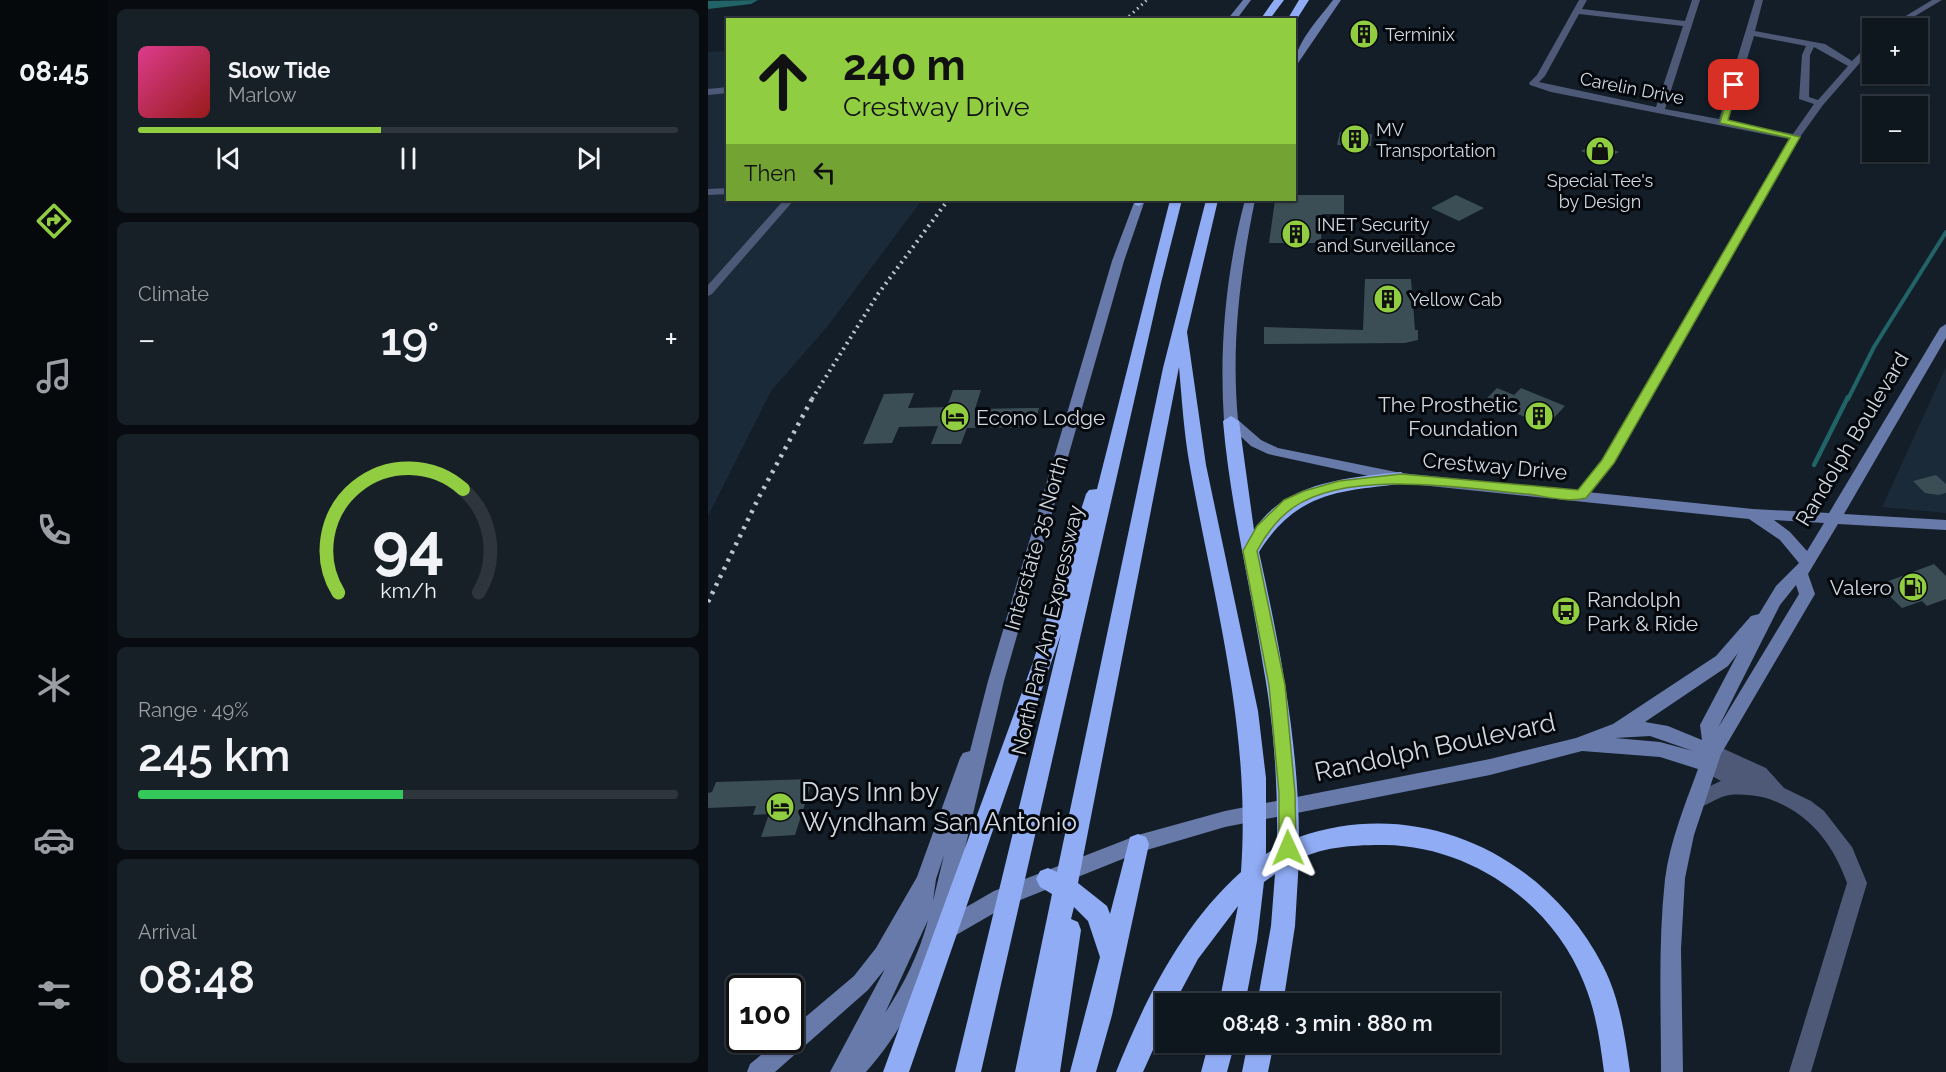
<!DOCTYPE html>
<html lang="en">
<head>
<meta charset="utf-8">
<style>
	:root { --surface:#0e161e; --page:#171f27; --text:#f1f3f6; --muted:#9b9fa4; --line:#2e353c; --accent:#90cd40 }
	body { margin:0; font-family:Raleway,sans-serif; background:var(--page); color:var(--text); height:100vh; display:flex; flex-direction:column; font-size:22px; white-space:nowrap }
	* { box-sizing:border-box; margin:0 }
	p { font-size:20px; color:var(--muted) }
	.icon { flex:none; width:33px; height:33px; fill:none; stroke:currentColor; stroke-width:2; stroke-linecap:round; stroke-linejoin:round }
	.map { position:relative; flex:1; overflow:hidden }
	.drawer { display:flex; flex-direction:column; gap:9px; padding:9px; background:#080c10; width:600px }
	.drawer>* { flex:none }
	.banner { position:absolute; left:18px; top:18px; width:570px; height:183px; border-radius:0px; box-shadow:0 2px 4px #0004,0 0 0 2px var(--line); background:#90cd40; color:#111; overflow:hidden }
	.fabs { position:absolute; left:1154px; top:18px; display:grid; gap:12px }
	.fabs a { display:grid; place-items:center; width:66px; height:66px; border-radius:0px; background:var(--surface); box-shadow:0 2px 4px #0004,0 0 0 2px var(--line); font-size:30px }
	.speed { position:absolute; left:18px; top:975px; display:flex; gap:12px; font-size:30px; font-weight:700; text-align:center }
	.speed>* { display:grid; place-content:center; width:78px; height:78px; border-radius:50%; background:var(--surface); box-shadow:0 2px 4px #0004,0 0 0 2px var(--line); line-height:1 }
	.speed .limit { border:3px solid #111; border-radius:9px; background:#fff; color:#111 }
	.pin { position:absolute; display:grid; place-items:center; width:51px; height:51px; color:#fff; margin:-26px; border-radius:12px; box-shadow:0 3px 9px #0006 }
	.me { position:absolute; width:66px; margin:-33px; rotate:359deg; stroke-linejoin:round; filter:drop-shadow(0 0 4px #0008) }
	.turn { display:flex; align-items:center; gap:21px; height:126px; padding:0 18px; font-size:27px }
	.turn .icon { width:78px; height:78px; stroke-width:2.5 }
	.turn b { display:block; font-size:42px; line-height:51px }
	.then { display:flex; align-items:center; height:57px; padding:0 18px; background:#0003; gap:12px; font-size:22px }
	.big { font-size:45px; font-weight:600; line-height:1.1 }
	.drawer .tile { flex:1; display:flex; flex-direction:column; justify-content:center; gap:9px; min-width:0; padding:0 21px; border-radius:9px; background:var(--page) }
	.drawer .dial { align-items:center; gap:0 }
	.dial svg { height:156px; overflow:visible; fill:none; stroke:var(--line); stroke-width:7; stroke-linecap:round; text-anchor:middle }
	.dial text { fill:var(--text); stroke:none }
	.song { display:flex; align-items:center; gap:18px }
	.cover { width:72px; height:72px; border-radius:9px; background:linear-gradient(135deg,hsl(330 70% 55%),hsl(0 70% 35%)) }
	.played { height:6px; border-radius:3px; background:linear-gradient(90deg,var(--accent) 45%,var(--line) 45%) }
	.keys { display:flex; justify-content:space-around; direction:ltr }
	.heat { display:flex; justify-content:space-between; align-items:center; font-size:33px; direction:ltr }
	.charge { height:9px; border-radius:4px; background:linear-gradient(90deg,#34c759 49%,var(--line) 0) }
	.trip { position:absolute; left:447px; top:993px; width:345px; height:60px; border-radius:0px; background:var(--surface); box-shadow:0 2px 4px #0004,0 0 0 2px var(--line); font-weight:600; line-height:60px; text-align:center }
	main { display:flex; flex:1; min-height:0 }
	.tab-bar { display:flex; flex-direction:column; width:108px; justify-content:space-around; align-items:center; background:#06090c; color:var(--muted) }
	.tab-bar .icon { width:42px; height:42px }
	.tab-bar .on { color:var(--accent) }
	.tab-bar b { font-size:27px; color:var(--text) }
	.map>svg:first-child { display:block }
</style>
</head>
<body>
<main>
<nav class="tab-bar">
<b>08:45</b>
<svg class="icon on" aria-label="directions" viewBox="0 0 24 24"><path d="M12 3l9 9-9 9-9-9zM9 14v-3h6M13 9l2 2-2 2"/></svg>
<svg class="icon" aria-label="music" viewBox="0 0 24 24"><path d="M9 18V5l10-2v13"/><circle cx="6" cy="18" r="3"/><circle cx="16" cy="16" r="3"/></svg>
<svg class="icon" aria-label="phone" viewBox="0 0 24 24"><path d="M5 4h4l2 5-3 2q2 4 5 5l2-3 5 2v4C11 20 4 13 5 4z"/></svg>
<svg class="icon" aria-label="climate" viewBox="0 0 24 24"><path d="M12 3v18M4 7l16 10M4 17L20 7"/></svg>
<svg class="icon" aria-label="car" viewBox="0 0 24 24"><path d="M5 17H2v-5l4-1 3-4h7l3 4 3 1v5h-3M9 17h6M6 11h13"/><circle cx="7" cy="17" r="2"/><circle cx="17" cy="17" r="2"/></svg>
<svg class="icon" aria-label="filters" viewBox="0 0 24 24"><path d="M4 7h16M4 17h16"/><circle cx="9" cy="7" r="2"/><circle cx="15" cy="17" r="2"/></svg>
</nav>
<section class="drawer">
<div class="tile">
<div class="song"><i class="cover"></i><div><b>Slow Tide</b><p>Marlow</p></div></div>
<div class="played"></div>
<div class="keys"><svg class="icon" aria-label="previous" viewBox="0 0 24 24"><path d="M18 5L8 12l10 7zM5 5v14"/></svg><svg class="icon" aria-label="pause" viewBox="0 0 24 24"><path d="M8 5v14M16 5v14"/></svg><svg class="icon" aria-label="next" viewBox="0 0 24 24"><path d="M6 5l10 7-10 7zM19 5v14"/></svg></div>
</div>
<div class="tile"><p>Climate</p>
<div class="heat"><a>−</a><b class="big">19°</b><a>+</a></div>
</div>
<div class="tile dial"><svg viewBox="0 0 100 80">
<path d="M14 69A42 42 0 1 1 86 69"/>
<path d="M14 69A42 42 0 0 1 78 16" stroke="#90cd40"/>
<text x="50" y="56" font-size="32" font-weight="700">94</text>
<text x="50" y="72" font-size="11">km/h</text>
</svg></div>
<div class="tile"><p>Range · 49%</p><b class="big">245 km</b><div class="charge"></div></div>
<div class="tile"><p>Arrival</p><b class="big">08:48</b></div>
</section>
<div class="map">
<svg width="1238" height="1072" viewBox="0 0 1238 1072">
	<rect width="100%" height="100%" fill="#131e28"/>
	<path fill="#1b2a38" d="M19,51L20,200H214L119,327L63,391L0,516V52Z
		M1238,367V513L1174,507Z"/>
	<g fill="none" stroke-linecap="round" stroke-linejoin="round">
		<path stroke="#216467" stroke-width="4" d="M1140,399L1166,347L1238,232"/>
		<path stroke="#216467" stroke-width="4.5" d="M1106,465L1140,397"/>
		<path fill="#216467" fill-rule="evenodd" d="M50,0L43,4L0,9V1Z"/>
	</g>
	<path fill="#3c4e55" d="M639,130H657L656,134H664L663,146L629,145L632,132L639,133Z
		M889,143L911,152L895,160L873,151Z
		M586,195H636V214H614L613,243H561L567,200H586Z
		M748,195L776,208L751,221L723,208Z
		M657,279H703L707,330H710V340L697,343L556,344V327L655,330Z
		M789,388L806,395L813,388L857,406L838,426L777,400Z
		M245,390H273L267,409L331,408L326,427L259,428L253,444H223L230,426L191,427L184,443L155,444L176,394L206,393L200,408L239,407Z
		M1228,475L1238,484V493L1230,495L1217,493L1205,481Z
		M1226,564L1238,576V599L1219,606L1214,601L1194,608L1170,585Z
		M105,779L87,835L53,837L61,814L45,815L48,806L0,808V793L4,792L8,782Z"/>
	<g fill="none" stroke-linecap="round" stroke-linejoin="round">
		<path fill="#4d5976" fill-rule="evenodd" d="M871,0H879L874,9L977,21L984,0H992L957,109L1011,119L1047,0H1055L1047,31L1117,44L1144,61L1164,41V49L1115,105L1092,137L906,463L878,498L873,500L866,495L894,460L1081,139L843,92L822,85L821,83L829,75ZM871,14L975,26L948,107L831,82L837,76ZM1046,36L1098,46L1094,55L1091,99L1106,104L1085,134L1020,121ZM1106,47L1140,66L1110,100L1101,97L1102,55Z
			M1224,0H1234L1187,28H1178Z
			M20,87V93L0,95V89Z
			M20,188V194L0,195V189Z
			M76,200H86L4,294L0,296V285Z
			M1005,744L1058,768L1076,788L1103,801L1116,811L1144,847L1159,883L1103,1072H1081L1139,883C1125,842 1097,808 1054,797C1043,795 1028,793 1017,796C1007,799 997,806 987,810L980,808L978,802L980,796L1013,781L993,770L990,765L993,760L999,757L996,752L999,747Z"/>
		<path fill="#687aa9" fill-rule="evenodd" d="M535,0H543L528,20H519Z
			M625,0H633L586,69C586,44 610,20 625,0Z
			M427,200H437L416,261L296,681L241,917L286,891L430,835L517,811L782,759L868,738L905,724L1008,656L1043,616L1051,614L1068,586L1091,563L1072,540L1041,519L693,483L560,454L543,446L516,421C511,347 518,271 537,200H547C532,273 523,345 530,420L553,440L570,448L693,473L1045,509L1121,513L1232,328L1238,324V338L1136,514L1238,520V530L1130,524L1100,574L1107,594L1013,754L986,835L977,878L973,949L975,1072H953C953,1008 950,943 957,879C962,841 977,805 990,769L952,757L874,751L782,775L517,827L432,852L300,905L243,938L235,940C214,988 193,1033 158,1072H122L177,969L160,990L67,1072H39L42,1064L71,1040H82V1030L146,976L168,948L209,877L252,758L255,753L262,751L280,681L404,261ZM1066,520L1116,523L1099,551L1082,532ZM1088,585L1091,594L1010,728L1072,605ZM1030,653L992,725L994,740L960,726L937,722L1020,666ZM942,736L985,751L952,742L907,738ZM236,855L225,901L228,879ZM220,920C212,952 195,986 177,1013Z"/>
		<path fill="#90acf5" fill-rule="evenodd" d="M566,0H576L561,20H552Z
			M591,0H601L587,22L586,20H579Z
			M426,200H439L431,206L427,205Z
			M462,200H474L453,283L273,1072H247L353,634L201,1072H175L325,662L378,494L381,490L389,489Z
			M498,200H510L479,332L498,465L550,711L558,778V854L569,847C570,786 566,725 555,665C542,583 522,504 515,421L523,416L531,421L546,530C578,481 640,478 693,472L702,478L693,484C629,491 588,493 551,552C572,647 590,739 591,837C712,795 838,855 895,966C912,999 917,1036 922,1072H896C892,1041 888,1012 876,983C845,903 762,846 677,845C648,845 618,846 591,859L587,926L575,1004H549L563,926L567,874L556,882L549,941L537,1004H511L530,906L490,959L466,1004H458V1021L435,1072H408C438,998 473,926 533,872C543,730 507,605 482,467C476,434 474,401 471,367L370,883L399,906L402,914L422,837L430,834L438,837L441,844L404,1015L388,1072H362L392,957L380,921L366,907L363,919L370,922L373,930L352,1072H307L344,894L332,887L328,879L332,871L340,868L349,872L455,368Z
			M501,1042H527L519,1072H493Z
			M540,1042H566L560,1072H534Z"/>
		<path stroke="#bcc5cc" stroke-width="3" stroke-dasharray="1.5 4" stroke-linecap="butt" d="M417,20L439,0"/>
		<path stroke="#bcc5cc" stroke-width="4" stroke-dasharray="2 4.5" stroke-linecap="butt" d="M104,399L170,294L240,200"/>
		<path stroke="#bcc5cc" stroke-width="4.5" stroke-dasharray="3 6" stroke-linecap="butt" d="M0,602L51,497L105,397"/>
	</g>
	<path fill="#90cd40" stroke="#5e852a" stroke-width="1.5" d="M1023,83L1030,85L1020,120L1092,137L906,463L878,498C861,503 837,496 819,494C755,488 642,469 586,507C570,518 558,534 549,551L577,685L587,793L588,848L586,854L580,856L573,854L571,848V793L561,685L535,551L549,526L576,500L596,491L631,481L693,474L870,490L894,460L1082,138L1012,123Z"/>
	<defs>
		<g id="building-disc" transform="scale(1.5)"><circle r="9.5" fill="#90cd40" stroke="#04080c"/><path d="M-4-6H4V6H1V3H-1V6H-4ZM-2.5-4.3h1.7v1.8h-1.7ZM.8-4.3h1.7v1.8H.8ZM-2.5-1h1.7V.8h-1.7ZM.8-1h1.7V.8H.8Z" fill="#111"/></g>
		<g id="shop-disc" transform="scale(1.5)"><circle r="9.5" fill="#90cd40" stroke="#04080c"/><path d="M-5-2.5h2.3a2.7 3.5 0 0 1 5.4 0H5L5.5 6h-11ZM-1.5-2.5h3a1.5 2.3 0 0 0-3 0Z" fill="#111"/></g>
		<g id="hotel-disc" transform="scale(1.5)"><circle r="9.5" fill="#90cd40" stroke="#04080c"/><path d="M-6-4.5h1.5V1H6V5H4.5V3h-9V5H-6ZM-4 0a1.8 1.8 0 1 1 3.6 0ZM.5 0V-2.5h3Q6-2.5 6 0Z" fill="#111"/></g>
		<g id="fuel-disc" transform="scale(1.5)"><circle r="9.5" fill="#90cd40" stroke="#04080c"/><path d="M-5.5-6h7V0h2V4h1.3V-2.5L3-4.5l.8-.8L6-3V5H2.5V1h-1V6h-7ZM-4.2-4.7v3.2H.2V-4.7Z" fill="#111"/></g>
		<g id="bus-disc" transform="scale(1.5)"><circle r="9.5" fill="#90cd40" stroke="#04080c"/><path d="M-5-6H5V4H4V6H2V4H-2V6H-4V4H-5ZM-3.5-4V0h7V-4ZM-3.5 1.2v1.5H-2V1.2ZM2 1.2v1.5H3.5V1.2Z" fill="#111"/></g>
	</defs>
	<g fill-rule="evenodd">
		<use href="#building-disc" x="656" y="34"/>
		<use href="#building-disc" x="647" y="139"/>
		<use href="#shop-disc" x="892" y="151"/>
		<use href="#building-disc" x="588" y="234"/>
		<use href="#building-disc" x="680" y="299"/>
		<use href="#building-disc" x="831" y="416"/>
		<use href="#hotel-disc" x="247" y="417"/>
		<use href="#fuel-disc" x="1205" y="587"/>
		<use href="#bus-disc" x="858" y="611"/>
		<use href="#hotel-disc" x="72" y="807"/>
	</g>
	<g text-anchor="middle" dominant-baseline="central" stroke-width="6" stroke-linejoin="round" paint-order="stroke">
		<g font-size="18" fill="#d0d8df" stroke="#04080c" text-anchor="start">
			<text x="677" y="34">Terminix</text>
			<text x="668" y="129">MV<tspan x="668" dy="21">Transportation</tspan></text>
			<text x="892" y="180" text-anchor="middle">Special Tee's<tspan x="892" dy="21">by Design</tspan></text>
			<text x="609" y="224">INET Security<tspan x="609" dy="21">and Surveillance</tspan></text>
			<text x="701" y="299">Yellow Cab</text>
		</g>
		<g font-size="18" fill="#d0d8df" stroke="#04080c">
			<text transform="translate(924 88) rotate(11)">Carelin Drive</text>
		</g>
		<g font-size="21" fill="#d0d8df" stroke="#04080c" text-anchor="end">
			<text x="810" y="404">The Prosthetic<tspan x="810" dy="24">Foundation</tspan></text>
			<text x="268" y="417" text-anchor="start">Econo Lodge</text>
			<text x="1184" y="587">Valero</text>
			<text x="879" y="599" text-anchor="start">Randolph<tspan x="879" dy="24">Park &amp; Ride</tspan></text>
		</g>
		<g font-size="21" fill="#d0d8df" stroke="#04080c">
			<text transform="translate(1144 439) rotate(-59)">Randolph Boulevard</text>
			<text transform="translate(787 466) rotate(5)">Crestway Drive</text>
			<text transform="translate(328 543) rotate(-74)">Interstate 35 North</text>
			<text transform="translate(339 630) rotate(-77)">North Pan Am Expressway</text>
		</g>
		<g font-size="26" fill="#d0d8df" stroke="#04080c">
			<text transform="translate(727 747) rotate(-12)">Randolph Boulevard</text>
		</g>
		<g font-size="26" fill="#d0d8df" stroke="#04080c" text-anchor="start">
			<text x="93" y="792">Days Inn by<tspan x="93" dy="30">Wyndham San Antonio</tspan></text>
		</g>
	</g>
</svg>
<div class="fabs">
<a>+</a>
<a>−</a>
</div>
<div class="speed"><div class="limit">100</div></div>
<div class="pin" style="left:1026px;top:85px;background:#d93025"><svg class="icon" aria-label="arrive" viewBox="0 0 24 24"><path d="M6 21V4h12l-3 4 3 4H6"/></svg></div>
<svg class="me" style="left:580px;top:848px" viewBox="-20 -20 40 40"><path d="M0-17L14 15 0 8-14 15z" fill="#90cd40" stroke="#fff" stroke-width="4"/></svg>
<div class="trip">08:48 · 3 min · 880 m</div>
<div class="banner">
<div class="turn"><svg class="icon" aria-label="ahead" viewBox="0 0 24 24"><path d="M12 20V5M6 11l6-6 6 6"/></svg><div><b>240 m</b>Crestway Drive</div></div>
<div class="then">Then<svg class="icon" aria-label="left" viewBox="0 0 24 24"><path d="M17 20v-9H6M10 6l-5 5 5 5"/></svg></div>
</div>
</div>
</main>
</body>
</html>
